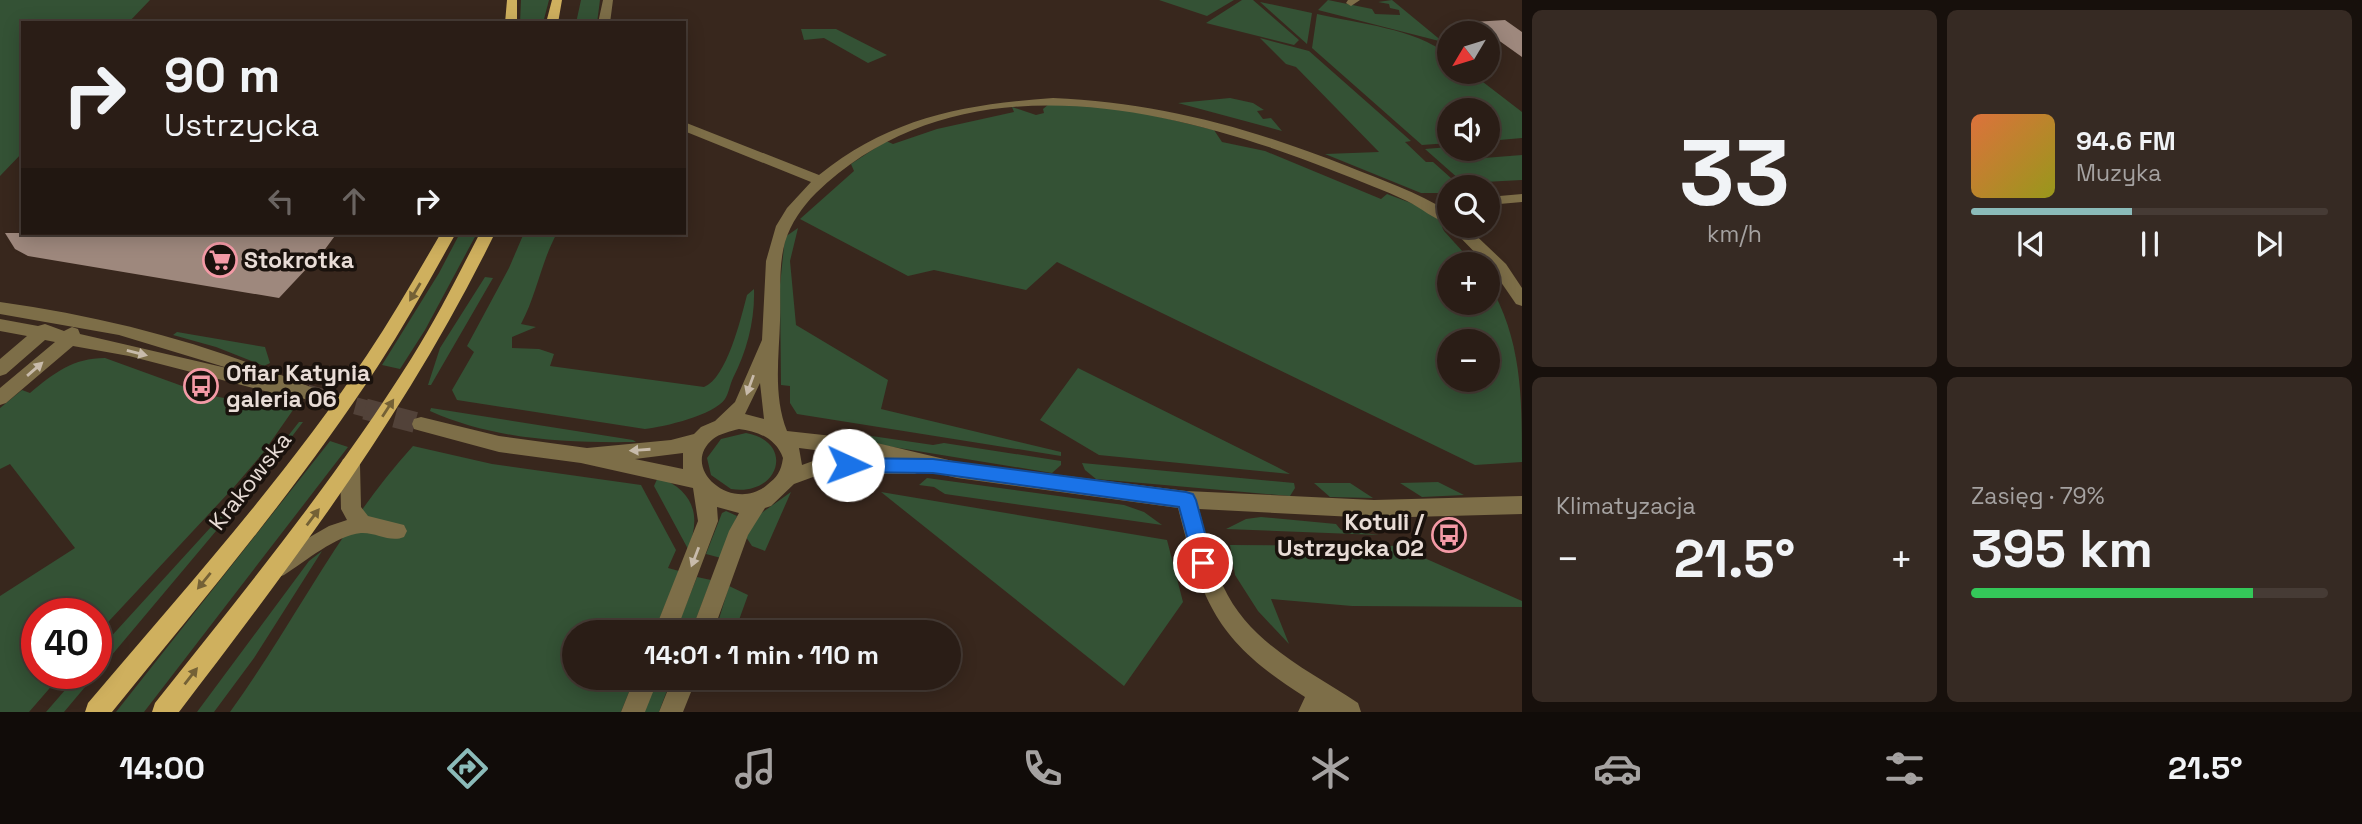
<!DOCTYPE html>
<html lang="pl">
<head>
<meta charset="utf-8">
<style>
	:root { --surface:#2a1d16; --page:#362a23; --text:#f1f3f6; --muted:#a5a2a1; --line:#463b35; --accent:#8bbbb9 }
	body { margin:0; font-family:"Space Grotesk",sans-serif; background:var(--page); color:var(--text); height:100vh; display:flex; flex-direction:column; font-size:26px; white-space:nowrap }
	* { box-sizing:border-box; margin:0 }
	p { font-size:23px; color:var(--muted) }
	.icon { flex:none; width:38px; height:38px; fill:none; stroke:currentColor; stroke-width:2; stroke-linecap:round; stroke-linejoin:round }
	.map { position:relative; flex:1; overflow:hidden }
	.panel { display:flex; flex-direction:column; gap:10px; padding:10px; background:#17100c; width:840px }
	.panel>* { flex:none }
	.guide { position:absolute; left:21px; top:21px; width:665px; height:214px; border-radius:0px; box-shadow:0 4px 18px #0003,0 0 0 2px var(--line); background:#2a1d16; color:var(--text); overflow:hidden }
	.needle { width:46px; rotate:232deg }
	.buttons { position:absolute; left:1437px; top:21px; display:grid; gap:14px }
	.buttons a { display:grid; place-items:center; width:63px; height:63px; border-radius:50%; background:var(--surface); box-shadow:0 4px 18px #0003,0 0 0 2px var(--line); font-size:35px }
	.speed { position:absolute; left:21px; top:598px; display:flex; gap:14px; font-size:35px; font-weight:700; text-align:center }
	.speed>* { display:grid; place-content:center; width:91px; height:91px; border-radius:50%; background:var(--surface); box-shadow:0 4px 18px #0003,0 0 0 2px var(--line); line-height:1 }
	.speed .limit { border:10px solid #d22; background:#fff; color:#111 }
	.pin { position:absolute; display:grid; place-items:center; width:60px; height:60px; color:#fff; margin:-30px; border:4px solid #fff; border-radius:50%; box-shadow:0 2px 7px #0007 }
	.me { position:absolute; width:77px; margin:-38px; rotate:92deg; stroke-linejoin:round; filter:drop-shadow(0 0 5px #0008) }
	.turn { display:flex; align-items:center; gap:24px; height:147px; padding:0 28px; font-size:32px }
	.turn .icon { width:91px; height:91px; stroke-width:2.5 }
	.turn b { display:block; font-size:49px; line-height:60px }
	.lanes { display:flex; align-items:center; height:66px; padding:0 28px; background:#0003; justify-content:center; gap:35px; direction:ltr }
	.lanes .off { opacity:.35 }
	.big { font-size:52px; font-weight:600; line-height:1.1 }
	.panel .widget { flex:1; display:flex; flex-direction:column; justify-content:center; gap:10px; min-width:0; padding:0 24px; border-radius:10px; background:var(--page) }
	.panel .dial { align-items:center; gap:0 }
	.dial b { font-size:91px; line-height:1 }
	.song { display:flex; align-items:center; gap:21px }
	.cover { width:84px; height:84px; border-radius:10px; background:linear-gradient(135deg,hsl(20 70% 55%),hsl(60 70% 35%)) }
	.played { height:7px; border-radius:4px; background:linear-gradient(90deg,var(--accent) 45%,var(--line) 45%) }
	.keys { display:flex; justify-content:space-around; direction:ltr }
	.heat { display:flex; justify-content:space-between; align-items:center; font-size:38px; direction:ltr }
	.charge { height:10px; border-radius:5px; background:linear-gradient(90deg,#34c759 79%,var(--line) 0) }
	.panel .tiles { flex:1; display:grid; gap:10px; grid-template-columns:repeat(2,1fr) }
	.trip { position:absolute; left:562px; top:620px; width:399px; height:70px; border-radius:35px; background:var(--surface); box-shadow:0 4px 18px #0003,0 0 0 2px var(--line); font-weight:600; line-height:70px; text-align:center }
	.tabs { display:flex; height:112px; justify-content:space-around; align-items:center; background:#110c09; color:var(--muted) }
	.tabs .icon { width:49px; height:49px }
	.tabs .on { color:var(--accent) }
	.tabs b { font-size:32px; color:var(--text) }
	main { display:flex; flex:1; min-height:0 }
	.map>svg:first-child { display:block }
</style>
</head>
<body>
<main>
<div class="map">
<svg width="1522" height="712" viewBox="0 0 1522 712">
	<rect width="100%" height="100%" fill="#38271d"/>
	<path fill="#345235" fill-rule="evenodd" d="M0,0H150L128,23H23V152L0,176Z
		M521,0H549L543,23H520Z
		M581,0H600L597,23H576Z
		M1159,0H1234L1207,16Z
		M1242,0H1253L1299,40L1294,45L1206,23Z
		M1328,0L1372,9L1375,14L1400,15L1399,10L1390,8L1389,4L1378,2L1392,0L1443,42L1318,10Z
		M1260,2L1312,13L1307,44Z
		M1317,14C1360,24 1413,28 1449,55V72H1470L1522,112V138L1488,141V110H1449V143L1422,145L1312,48Z
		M801,29H836L887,55L868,63L824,38L804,40Z
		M1260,38L1309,51L1411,141L1405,142L1426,162H1433L1461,187H1449V193H1421L1325,154L1379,152L1296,67L1286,64Z
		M1230,98L1253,103L1264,110L1257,111L1263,119L1271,118L1282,131L1178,103Z
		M1049,104L1119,107L1214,130L1222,142L1265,151L1381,199L1387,194L1419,206L1445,224L1442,227L1444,231L1474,264H1449V303H1488V282C1522,339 1522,397 1522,462L1475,465L1057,262L1026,290L934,270L908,276L800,219L854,171L851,164L886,141L893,144L937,129L1014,112L1012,107L1036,115L1044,113L1043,109ZM1449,341H1488V380H1449Z
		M1449,147L1474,149L1484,158L1522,155V180L1484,182L1468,187L1425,149Z
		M798,228L790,261L796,325L888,380L881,409L1061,452V456L797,414L790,403V386L781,385L780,285L785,237Z
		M460,233H477L425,330L400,369L382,365L439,273Z
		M524,233H557C541,262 537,294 521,324L536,327L512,337V348L539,349L554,354L550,366L704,387C727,378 741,318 747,295L754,289C755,320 747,351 733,378C730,384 729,393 725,399C714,415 664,427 645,429L457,400L452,390L474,352L467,346L509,268Z
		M485,277L493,278L431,385H428L440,348Z
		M177,332L265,347L270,363L264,366L216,347L173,335Z
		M105,358L207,395L293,410L263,453L234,487L96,635V614H37V674H62L29,712H0V596L75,548L10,464L0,469V408L22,390L30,393C54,373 73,358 105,358Z
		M1078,368L1277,467L1290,474L1099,455L1040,420Z
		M431,408L633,440L636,442C566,443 495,440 430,411Z
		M299,422H303L258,481L64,712H46L79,674H96V653H105L113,644L107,641L252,482Z
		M746,433C796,442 779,497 731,489L711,475L707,458L721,439Z
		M851,433L933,445L944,443L1061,461V465L1052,473L850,440Z
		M330,441L348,447L144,712H116Z
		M413,446L492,464L641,485L676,550L668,568L679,571L654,632H574V677H635L621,712H230C293,625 340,526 413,446Z
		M1082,463L1294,483L1295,488L1290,496L1096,479L1085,470Z
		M658,477C693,490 702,515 688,549L654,486Z
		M927,478L1124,505L1144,512L1162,525L945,494L934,487L919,485Z
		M1438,482L1464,495L1422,497L1400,483Z
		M1314,483H1350L1373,498L1330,497Z
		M791,492L765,551L752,546L746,537L760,514Z
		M881,492L1167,540L1183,602L1124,686Z
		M726,511L737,516L721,558L706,554L722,513Z
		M1261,517L1336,524L1341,530L1379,535L1226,529L1246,519Z
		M1230,545L1423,546L1422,557L1522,601V607L1352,606L1271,599L1289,644L1258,611L1235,575Z
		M322,551L254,658L214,712H197L309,561Z
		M697,577L711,580L691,632H675Z
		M729,586L748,595L739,620L729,632H715Z
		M657,677H672L659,712H644Z"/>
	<path fill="#9e887d" d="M1505,20L1522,32V57L1473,22Z
		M5,233H337L312,267L309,266L279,298L28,256L15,249Z"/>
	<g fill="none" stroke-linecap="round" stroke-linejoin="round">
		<path stroke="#524239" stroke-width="17" stroke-dasharray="17 8" stroke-linecap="butt" d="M307,393L371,410"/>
		<path stroke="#524239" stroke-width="21" stroke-dasharray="21 10" stroke-linecap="butt" d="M365,409L421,424"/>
		<path fill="#7d6e48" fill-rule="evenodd" d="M603,0H613L610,23H598Z
			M1348,0H1360L1351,6L1346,3Z
			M1053,98C1156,102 1251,128 1347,166C1382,180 1417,192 1449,212V224C1435,220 1421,208 1407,201C1384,190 1359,181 1334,171C1170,106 959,55 816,193C802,207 791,223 785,242C778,267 781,295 780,321C779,357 773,396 787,431L860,439L957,462L1186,491L1374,500L1522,496V514L1374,518L1199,509C1206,535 1212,562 1223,586C1250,644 1308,670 1358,703L1361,712H1298L1305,697C1218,642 1203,606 1178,508L957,478L923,470L915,474L824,473L794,484L771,506L765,508L748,535L713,632H691L729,531L739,513L717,507L718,521L676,632H654L698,521L693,488L581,463L499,452L421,431L414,429L412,424L414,419L421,417L499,436L587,448L671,440L694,434L701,427L715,421L735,402L762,340L766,261L776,226L787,208L811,182L684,131V122L819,175C889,118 964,104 1053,98ZM760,383L764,419L745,414ZM739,429C757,431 776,438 783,458C781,472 777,477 767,485C733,514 678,468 713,439C719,434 731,431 739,429ZM799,448L871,457H824L802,465ZM683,453V469L635,459Z
			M1522,194V202L1488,205V197Z
			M1449,226H1466L1506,264L1522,288V306L1516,304L1494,272Z
			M0,302C109,317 212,345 313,388L316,393L313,398L307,400L287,392L280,395L129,356L73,346L6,403L0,405V388L55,342L45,340L6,374L0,376V359L27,336L0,331V319L38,326L45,324L64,331L72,327L78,329L80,334L231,369L119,335L0,314Z
			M350,457L357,459L360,465L361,507L368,516L404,525L407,531L404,537C390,543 376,532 361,533C335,536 306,561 284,575L276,578L268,575L265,568L268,561L329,526L347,520L341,509L340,465L343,459Z
			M635,677H659L645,712H621Z
			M673,677H697L683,712H659Z"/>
		<path fill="#cfb05e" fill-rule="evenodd" d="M507,0H517V23H505Z
			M552,0H562L558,23H546Z
			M441,233H456C431,278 406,323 378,366C298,488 204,599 112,712H85L88,703C184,590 284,479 367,355C393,316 417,274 441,233Z
			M480,233H495C408,411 298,556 179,712H152L155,703C244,591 335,480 411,359C437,318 458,275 480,233Z"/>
	</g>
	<defs><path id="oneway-solid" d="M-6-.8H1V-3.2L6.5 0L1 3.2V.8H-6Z" transform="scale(1.75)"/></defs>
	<g fill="#746136">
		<use href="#oneway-solid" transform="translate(415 292) rotate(121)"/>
		<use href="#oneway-solid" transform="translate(388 408) rotate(-57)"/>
		<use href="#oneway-solid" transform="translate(313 517) rotate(-53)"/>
		<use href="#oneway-solid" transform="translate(204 581) rotate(129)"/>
		<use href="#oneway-solid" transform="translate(191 676) rotate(-52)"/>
	</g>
	<g fill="#c8bbab">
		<use href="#oneway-solid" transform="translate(137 353) rotate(14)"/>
		<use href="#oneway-solid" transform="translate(35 369) rotate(-41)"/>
		<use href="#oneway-solid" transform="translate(750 385) rotate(110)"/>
		<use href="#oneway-solid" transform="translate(640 450) rotate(176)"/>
		<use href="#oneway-solid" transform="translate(695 557) rotate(111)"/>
	</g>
	<path fill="#1a73e8" stroke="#114b97" stroke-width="2" d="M848,458L933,459L1186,492L1193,494L1196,500L1213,563L1210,570L1203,572L1196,570L1179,507L933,473L848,472L839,465Z"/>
	<defs>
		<g id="supermarket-ring" transform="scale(1.75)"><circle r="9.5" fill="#1a120d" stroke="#f49aa6" stroke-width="1.5"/><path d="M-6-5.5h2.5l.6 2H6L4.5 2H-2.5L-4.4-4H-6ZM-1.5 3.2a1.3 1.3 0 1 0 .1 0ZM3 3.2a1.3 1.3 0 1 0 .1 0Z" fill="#f49aa6"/></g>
		<g id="bus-ring" transform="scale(1.75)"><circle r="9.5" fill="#1a120d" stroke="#f49aa6" stroke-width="1.5"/><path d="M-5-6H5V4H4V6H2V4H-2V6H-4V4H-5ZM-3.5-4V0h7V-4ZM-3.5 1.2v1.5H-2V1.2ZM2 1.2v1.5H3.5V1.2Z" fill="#f49aa6"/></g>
	</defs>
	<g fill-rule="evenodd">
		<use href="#supermarket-ring" x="220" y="260"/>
		<use href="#bus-ring" x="201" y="386"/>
		<use href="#bus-ring" x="1449" y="535"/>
	</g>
	<g text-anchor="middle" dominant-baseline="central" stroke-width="7" stroke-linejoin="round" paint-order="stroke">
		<g font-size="23" font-weight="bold" fill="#e8dcd6" stroke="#1a120d" text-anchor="start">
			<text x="244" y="260">Stokrotka</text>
			<text x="226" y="373">Ofiar Katynia<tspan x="226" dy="26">galeria 06</tspan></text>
			<text x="1424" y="522" text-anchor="end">Kotuli /<tspan x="1424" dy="26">Ustrzycka 02</tspan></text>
		</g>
		<g font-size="23" fill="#e8dcd6" stroke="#1a120d">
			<text transform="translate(250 481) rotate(-52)">Krakowska</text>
		</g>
	</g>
</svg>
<div class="buttons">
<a><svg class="needle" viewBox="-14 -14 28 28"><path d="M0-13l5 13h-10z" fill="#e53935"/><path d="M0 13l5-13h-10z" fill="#a5a2a1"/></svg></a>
<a><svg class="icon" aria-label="sound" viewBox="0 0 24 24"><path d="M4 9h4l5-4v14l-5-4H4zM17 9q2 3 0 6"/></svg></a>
<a><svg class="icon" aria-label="search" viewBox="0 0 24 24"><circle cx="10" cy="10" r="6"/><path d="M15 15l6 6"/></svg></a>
<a>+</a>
<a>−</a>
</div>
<div class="speed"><div class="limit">40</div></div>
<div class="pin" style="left:1203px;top:563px;background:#d93025"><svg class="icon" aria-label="arrive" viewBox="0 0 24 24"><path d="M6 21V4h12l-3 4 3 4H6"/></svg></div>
<svg class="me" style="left:848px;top:465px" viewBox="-20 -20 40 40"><circle r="19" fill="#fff"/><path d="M0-13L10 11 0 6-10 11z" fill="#1a73e8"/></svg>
<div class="trip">14:01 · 1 min · 110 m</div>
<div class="guide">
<div class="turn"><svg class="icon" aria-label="right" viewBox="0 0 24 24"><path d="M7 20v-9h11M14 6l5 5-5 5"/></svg><div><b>90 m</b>Ustrzycka</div></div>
<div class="lanes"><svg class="icon off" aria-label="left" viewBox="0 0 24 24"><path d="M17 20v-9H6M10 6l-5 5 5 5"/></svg><svg class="icon off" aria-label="ahead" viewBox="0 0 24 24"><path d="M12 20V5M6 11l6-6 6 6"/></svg><svg class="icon" aria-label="right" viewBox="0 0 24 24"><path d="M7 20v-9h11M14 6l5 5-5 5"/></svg></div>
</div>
</div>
<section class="panel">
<div class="tiles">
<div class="widget dial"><b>33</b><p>km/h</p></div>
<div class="widget">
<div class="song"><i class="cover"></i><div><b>94.6 FM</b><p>Muzyka</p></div></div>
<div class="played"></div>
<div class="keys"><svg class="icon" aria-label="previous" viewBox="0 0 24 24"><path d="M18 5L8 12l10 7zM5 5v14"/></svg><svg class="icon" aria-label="pause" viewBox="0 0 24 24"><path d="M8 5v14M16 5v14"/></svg><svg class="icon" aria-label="next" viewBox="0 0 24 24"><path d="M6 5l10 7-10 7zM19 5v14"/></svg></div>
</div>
<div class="widget"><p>Klimatyzacja</p>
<div class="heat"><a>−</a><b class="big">21.5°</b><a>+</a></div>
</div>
<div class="widget"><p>Zasięg · 79%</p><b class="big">395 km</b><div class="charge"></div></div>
</div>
</section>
</main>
<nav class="tabs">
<b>14:00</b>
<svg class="icon on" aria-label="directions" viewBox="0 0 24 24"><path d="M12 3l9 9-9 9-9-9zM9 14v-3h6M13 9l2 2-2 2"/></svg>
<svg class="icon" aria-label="music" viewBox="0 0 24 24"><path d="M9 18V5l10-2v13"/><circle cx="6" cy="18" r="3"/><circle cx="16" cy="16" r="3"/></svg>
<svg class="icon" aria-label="phone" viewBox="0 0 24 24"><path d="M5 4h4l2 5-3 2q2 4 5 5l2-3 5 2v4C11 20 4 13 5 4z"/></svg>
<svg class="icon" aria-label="climate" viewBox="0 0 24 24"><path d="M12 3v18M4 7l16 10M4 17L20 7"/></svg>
<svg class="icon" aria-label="car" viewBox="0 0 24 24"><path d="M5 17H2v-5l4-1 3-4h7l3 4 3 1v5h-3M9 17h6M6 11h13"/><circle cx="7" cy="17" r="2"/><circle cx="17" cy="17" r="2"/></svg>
<svg class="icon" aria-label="filters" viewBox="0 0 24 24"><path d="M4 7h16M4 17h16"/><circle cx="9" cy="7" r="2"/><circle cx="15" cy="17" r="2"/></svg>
<b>21.5°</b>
</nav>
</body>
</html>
